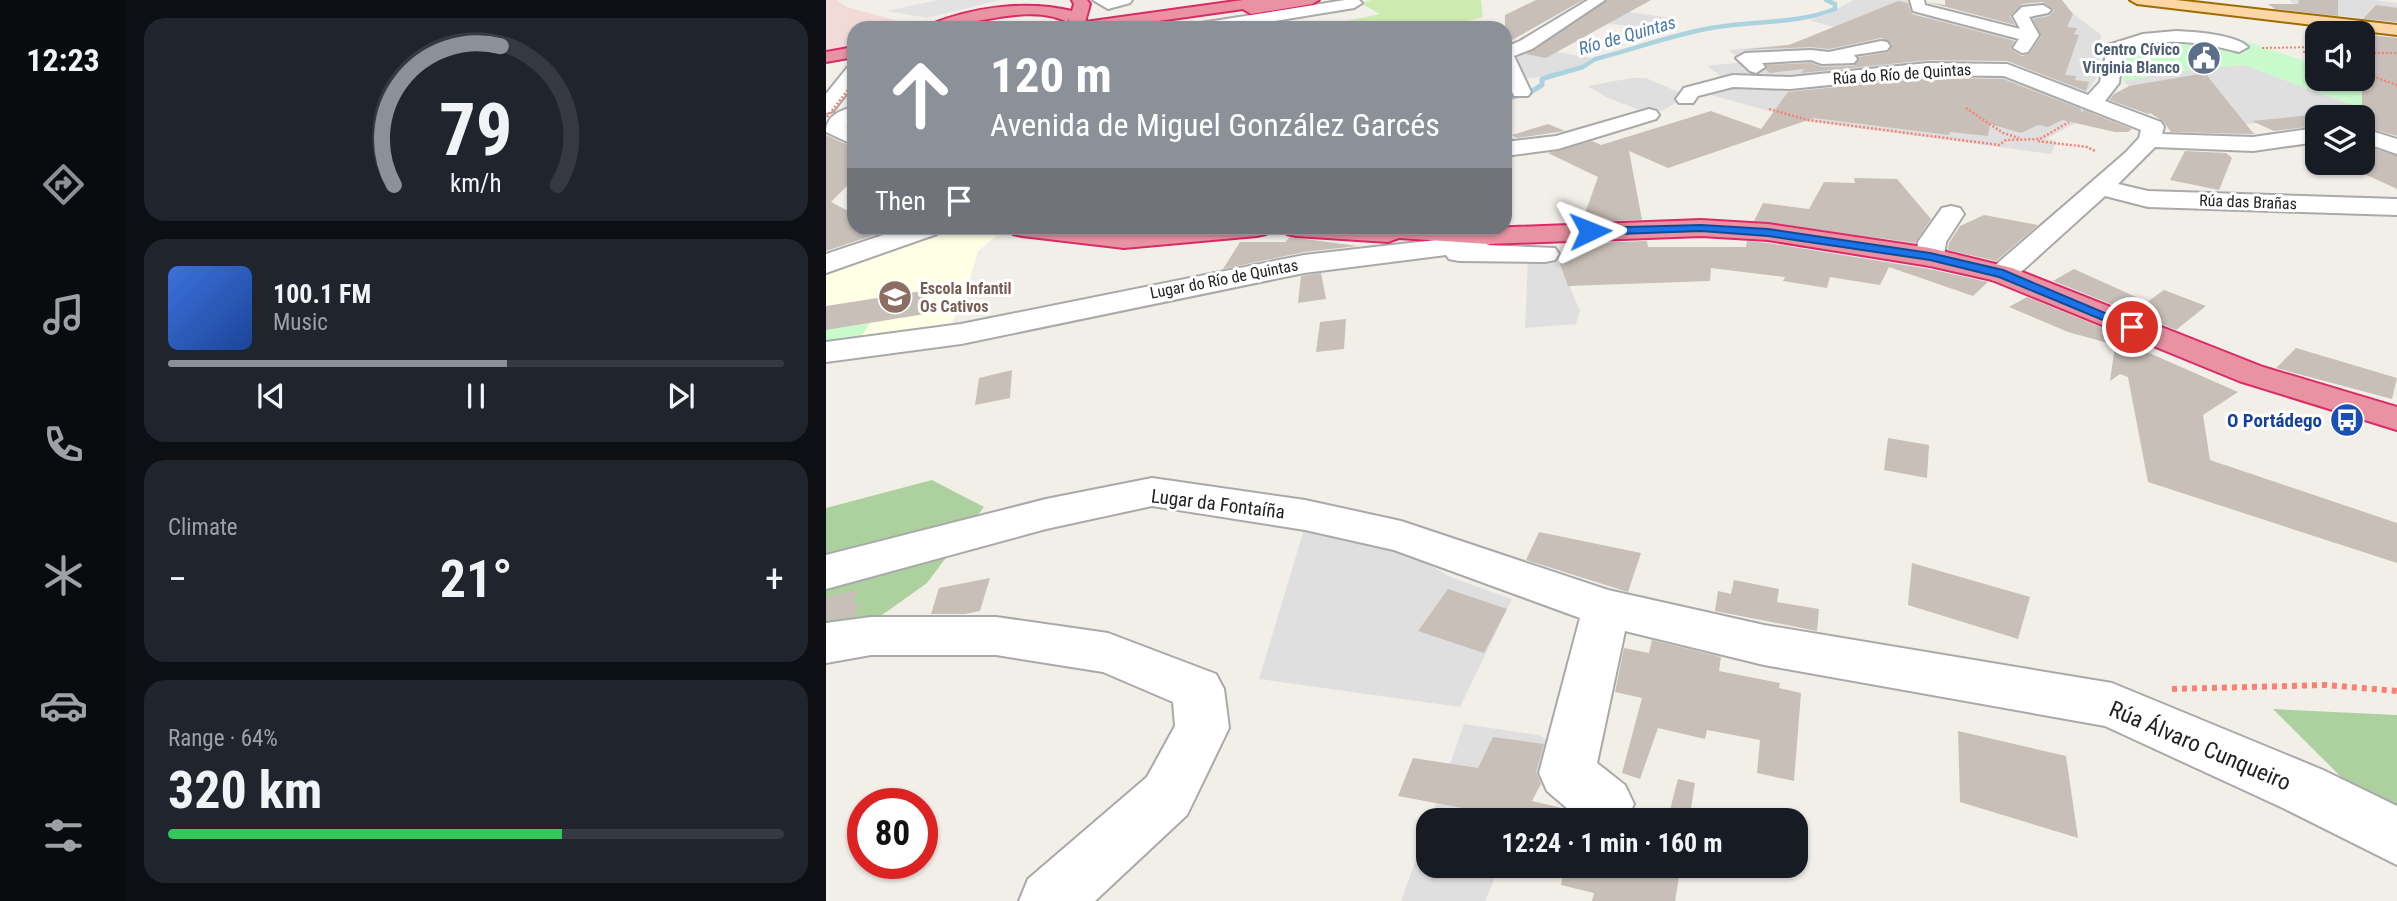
<!DOCTYPE html>
<html lang="en">
<head>
<meta charset="utf-8">
<style>
	:root { --surface:#171b24; --page:#20242c; --text:#f1f3f6; --muted:#9ea1a6; --line:#363941; --accent:#8c9099 }
	body { margin:0; font-family:"Roboto Condensed",sans-serif; background:var(--page); color:var(--text); height:100vh; display:flex; flex-direction:column; font-size:26px; white-space:nowrap }
	* { box-sizing:border-box; margin:0 }
	p { font-size:23px; color:var(--muted) }
	.icon { flex:none; width:38px; height:38px; fill:none; stroke:currentColor; stroke-width:2; stroke-linecap:round; stroke-linejoin:round }
	.map { position:relative; flex:1; overflow:hidden }
	.panel { display:flex; flex-direction:column; gap:18px; padding:18px; background:#0d0f14; width:700px }
	.panel>* { flex:none }
	.guide { position:absolute; left:21px; top:21px; width:665px; height:214px; border-radius:21px; box-shadow:0 2px 5px #0004; background:#8c9099; color:#fff; overflow:hidden }
	.tools { position:absolute; left:1479px; top:21px; display:grid; gap:14px }
	.tools a { display:grid; place-items:center; width:70px; height:70px; border-radius:14px; background:var(--surface); box-shadow:0 2px 5px #0004; font-size:35px }
	.speed { position:absolute; left:21px; top:788px; display:flex; gap:14px; font-size:35px; font-weight:700; text-align:center }
	.speed>* { display:grid; place-content:center; width:91px; height:91px; border-radius:50%; background:var(--surface); box-shadow:0 2px 5px #0004; line-height:1 }
	.speed .limit { border:10px solid #d22; background:#fff; color:#111 }
	.pin { position:absolute; display:grid; place-items:center; width:60px; height:60px; color:#fff; margin:-30px; border:4px solid #fff; border-radius:50%; box-shadow:0 2px 7px #0007 }
	.me { position:absolute; width:77px; margin:-38px; rotate:88deg; stroke-linejoin:round; filter:drop-shadow(0 0 5px #0008) }
	.turn { display:flex; align-items:center; gap:24px; height:147px; padding:0 28px; font-size:32px }
	.turn .icon { width:91px; height:91px; stroke-width:2.5 }
	.turn b { display:block; font-size:49px; line-height:60px }
	.then { display:flex; align-items:center; height:66px; padding:0 28px; background:#0003; gap:14px; font-size:26px }
	.big { font-size:52px; font-weight:700; line-height:1.1 }
	.panel .tile { flex:1; display:flex; flex-direction:column; justify-content:center; gap:10px; min-width:0; padding:0 24px; border-radius:21px; background:var(--page) }
	.panel .dial { align-items:center; gap:0 }
	.dial svg { height:182px; overflow:visible; fill:none; stroke:var(--line); stroke-width:7; stroke-linecap:round; text-anchor:middle }
	.dial text { fill:var(--text); stroke:none }
	.song { display:flex; align-items:center; gap:21px }
	.cover { width:84px; height:84px; border-radius:10px; background:linear-gradient(135deg,hsl(220 70% 55%),hsl(220 70% 35%)) }
	.played { height:7px; border-radius:4px; background:linear-gradient(90deg,var(--accent) 55%,var(--line) 55%) }
	.keys { display:flex; justify-content:space-around; direction:ltr }
	.heat { display:flex; justify-content:space-between; align-items:center; font-size:38px; direction:ltr }
	.charge { height:10px; border-radius:5px; background:linear-gradient(90deg,#34c759 64%,var(--line) 0) }
	.trip { position:absolute; left:590px; top:808px; width:392px; height:70px; border-radius:21px; background:var(--surface); box-shadow:0 2px 5px #0004; font-weight:700; line-height:70px; text-align:center }
	main { display:flex; flex:1; min-height:0 }
	.tabs { display:flex; flex-direction:column; width:126px; justify-content:space-around; align-items:center; background:#090b0e; color:var(--muted) }
	.tabs .icon { width:49px; height:49px }
	.tabs .selected { color:var(--accent) }
	.tabs b { font-size:32px; color:var(--text) }
	.map>svg:first-child { display:block }
</style>
</head>
<body>
<main>
<nav class="tabs">
<b>12:23</b>
<svg class="icon selected" aria-label="directions" viewBox="0 0 24 24"><path d="M12 3l9 9-9 9-9-9zM9 14v-3h6M13 9l2 2-2 2"/></svg>
<svg class="icon" aria-label="music" viewBox="0 0 24 24"><path d="M9 18V5l10-2v13"/><circle cx="6" cy="18" r="3"/><circle cx="16" cy="16" r="3"/></svg>
<svg class="icon" aria-label="phone" viewBox="0 0 24 24"><path d="M5 4h4l2 5-3 2q2 4 5 5l2-3 5 2v4C11 20 4 13 5 4z"/></svg>
<svg class="icon" aria-label="climate" viewBox="0 0 24 24"><path d="M12 3v18M4 7l16 10M4 17L20 7"/></svg>
<svg class="icon" aria-label="car" viewBox="0 0 24 24"><path d="M5 17H2v-5l4-1 3-4h7l3 4 3 1v5h-3M9 17h6M6 11h13"/><circle cx="7" cy="17" r="2"/><circle cx="17" cy="17" r="2"/></svg>
<svg class="icon" aria-label="filters" viewBox="0 0 24 24"><path d="M4 7h16M4 17h16"/><circle cx="9" cy="7" r="2"/><circle cx="15" cy="17" r="2"/></svg>
</nav>
<section class="panel">
<div class="tile dial"><svg viewBox="0 0 100 80">
<path d="M14 69A42 42 0 1 1 86 69"/>
<path d="M14 69A42 42 0 0 1 61 8" stroke="#8c9099"/>
<text x="50" y="56" font-size="32" font-weight="700">79</text>
<text x="50" y="72" font-size="11">km/h</text>
</svg></div>
<div class="tile">
<div class="song"><i class="cover"></i><div><b>100.1 FM</b><p>Music</p></div></div>
<div class="played"></div>
<div class="keys"><svg class="icon" aria-label="previous" viewBox="0 0 24 24"><path d="M18 5L8 12l10 7zM5 5v14"/></svg><svg class="icon" aria-label="pause" viewBox="0 0 24 24"><path d="M8 5v14M16 5v14"/></svg><svg class="icon" aria-label="next" viewBox="0 0 24 24"><path d="M6 5l10 7-10 7zM19 5v14"/></svg></div>
</div>
<div class="tile"><p>Climate</p>
<div class="heat"><a>−</a><b class="big">21°</b><a>+</a></div>
</div>
<div class="tile"><p>Range · 64%</p><b class="big">320 km</b><div class="charge"></div></div>
</section>
<div class="map">
<svg width="1571" height="901" viewBox="0 0 1571 901">
	<rect width="100%" height="100%" fill="#f2efe9"/>
	<path fill="#e0dfdf" d="M1027,0H1086L1080,8L1038,36L983,20L1003,14Z
		M1464,0H1550L1571,3V22L1486,13L1467,4Z
		M770,7L844,18L820,28L751,20Z
		M1245,12L1275,35L1270,79L1259,95L1198,69L1211,37V29L1202,15Z
		M1114,16L1186,37L1176,57L953,81L900,80L881,66L917,62L903,50L1048,37L1079,52L1084,20Z
		M709,48L766,58L756,66L730,75L696,79L687,57Z
		M1418,65L1537,109L1476,116L1481,118L1412,125L1431,134L1380,135L1369,126L1406,106L1395,93L1379,86L1343,82L1303,86L1297,81L1355,71Z
		M1138,71L1191,77L1268,113L1220,139L1230,141L1225,154L980,121L874,92L903,85Z
		M805,78H820L859,95L858,98L836,111L821,113L780,97L762,86Z
		M702,256H731L754,311L750,324L699,328Z
		M479,526L567,543L624,577L686,599L634,707L433,679Z
		M638,724L712,735L731,746L696,821H604Z
		M602,827V866H674L659,901H575Z"/>
	<path fill="#f2dad9" d="M0,0H11L21,7L90,26L28,28V49L0,53Z"/>
	<path fill="#ffffe5" d="M124,228H146L174,233L152,251L142,285L124,328L0,346V272L17,264Z"/>
	<path fill="#cdebb0" d="M546,0H655L657,17L613,28H519L511,23L554,14L534,3Z"/>
	<path fill="#add19e" d="M106,480L158,507L101,583L0,655V508Z
		M1447,709L1571,715V814L1538,800Z"/>
	<path fill="#c8facc" d="M1416,40L1491,65V79H1532L1571,92V102L1529,106L1418,65L1355,71L1297,81L1295,52C1330,32 1377,43 1416,40Z
		M44,323L32,341L0,346V330Z"/>
	<path fill="#e2e2e2" d="M112,0H174L101,18L61,11Z"/>
	<g fill="none" stroke-linecap="round" stroke-linejoin="round">
		<path stroke="#aad3df" stroke-width="4.5" d="M722,77L757,67L769,59C808,49 846,35 885,28C927,20 969,25 1009,9V4L1000,0"/>
		<path stroke="#aad3df" stroke-width="5" d="M679,99L703,93L716,85V79L728,75"/>
	</g>
	<path fill="#c7bfb8" d="M710,0H757L679,44V15Z
		M781,0H825L720,58L700,54Z
		M1119,0H1236L1247,14L1241,27L1251,28L1248,34L1253,35L1239,75L1250,76L1249,80L1263,82L1260,91L1181,61L1102,60L975,73L978,69L944,73L940,70L941,65L985,63L996,67L1028,66L1033,57L1063,52L1066,44L1055,38L1003,49L985,47L913,50L963,45L1072,1L1082,3L1086,14L1189,41L1184,49L1196,56L1204,53L1215,36L1207,19L1223,16L1228,10L1217,2L1196,4L1184,16L1189,25L1101,2L1119,5Z
		M1473,0H1512V16L1449,9L1442,4H1472Z
		M1550,5L1571,8V22L1537,19Z
		M1536,34L1571,38V136L1536,126V117H1491V126L1448,131L1426,121L1536,110Z
		M1379,73L1428,134L1345,132L1337,121L1324,113L1322,114L1283,100L1288,94L1303,86Z
		M1102,78L1177,79L1255,109V112L1258,110L1306,129L1302,132H1289L1236,120L1222,127L1212,125L1195,133L1164,124L1162,136L1124,132L1123,135L988,118L842,168L803,151L816,220L756,222L772,177L722,153L766,141L775,145L885,111L935,129L962,92Z
		M722,124L739,131L691,138L686,135Z
		M0,135L28,148V179L5,202L28,214V228H54L60,231L0,251Z
		M1536,145L1571,156V189L1515,163H1536Z
		M1359,151L1400,153L1406,158L1393,190L1344,180Z
		M1028,178L1071,179L1105,219L1089,243L928,221L937,203L983,209L998,182L1029,183Z
		M1158,215L1212,225L1170,261L1122,250L1123,243L1134,226Z
		M464,237L532,246L478,252L397,269L414,242H459Z
		M821,241L822,247H920L921,241L942,243L1103,269L1162,282L1147,296L1063,267L1054,285L1004,277L1001,288L957,281L959,277L885,268L884,281L742,286L734,264L745,244Z
		M1248,269L1321,302L1338,290L1380,306L1350,330L1227,281Z
		M495,273L500,299L472,303L475,276Z
		M96,291L99,314L0,330V306Z
		M1201,297L1326,348L1321,352L1412,392L1377,415L1384,460L1571,523V563L1322,482L1302,377L1294,374L1284,381L1289,345L1242,332L1183,307Z
		M520,319L518,349L490,352L494,322Z
		M1470,348L1571,378L1566,399L1450,368Z
		M186,370L184,398L149,405L153,378Z
		M1062,438L1103,445L1101,478L1058,470Z
		M713,532L815,553L802,592L700,560Z
		M1086,563L1204,597L1192,639L1082,605Z
		M164,578L154,611L139,614H105L113,588Z
		M908,580L953,589L951,602L993,609L991,631L889,611L892,591L905,594Z
		M622,589L681,609L658,653L592,631Z
		M32,590L27,603L33,602L28,617L0,620V597Z
		M826,640L895,657L893,671L954,683L953,688L975,693L968,781L931,773L934,740L881,730L879,739L832,728L814,779L796,773L816,698L789,692L798,648L823,653Z
		M1132,731L1240,756L1252,838L1134,802Z
		M667,737L718,744L710,772L715,784L706,801L736,808L752,821H629L636,808L572,796L587,758L652,768Z
		M852,779L869,783L863,821H841Z
		M701,866H855L849,901H766L768,893L735,885L737,875Z"/>
	<g fill="none" stroke-linecap="round" stroke-linejoin="round">
		<g stroke="#a9a9a9" stroke-width="4">
			<path id="minor" d="M267,0H306L304,3L282,9Z
				M519,0H533L536,3L528,8L405,28H367L375,23Z
				M762,0H779L706,49L688,56L705,92L702,96H688L679,77V47L694,41Z
				M1084,0H1098L1099,5L1194,29L1187,16L1196,7L1217,5L1225,10L1222,13L1203,17L1213,35L1202,52L1196,53L1187,48L1193,39L1087,11Z
				M1350,31C1368,32 1409,34 1422,47L1413,52C1374,42 1335,35 1296,52L1293,83L1279,101L1335,122L1338,127L1336,134L1427,137L1491,128V142L1427,151L1329,147L1292,184L1322,191L1571,199V215L1322,207L1279,196L1186,280L1176,283L1166,280L1161,274L1166,268L1299,153L1313,138L1315,130L1178,76L1102,75L964,89L907,87L872,96L867,103H853L850,99L858,88L907,75L964,77L1102,63L1181,64L1262,95L1274,82L1282,45L1317,34Z
				M1055,41L1061,42L1064,46L1061,50L1028,55L1031,59L1028,63L996,64L985,60L936,63L939,67L930,73L924,71L910,58L919,53L985,50L1003,52Z
				M28,66V84L7,111L0,113V94L21,68Z
				M28,107V121L20,126L28,129V145L0,132C0,116 14,110 28,107Z
				M823,109L830,111L833,115L830,119L732,149L679,156V142L730,136Z
				M1536,128L1571,139V154L1536,142Z
				M1125,206L1134,208L1138,214L1120,242L1118,257L1114,263L1104,266L1094,263L1090,257L1092,242L1116,208Z
				M78,228H115L111,234L0,273V254Z
				M662,228L672,230L676,236L672,242L660,245L729,248L733,254L729,260L719,262L633,261L623,259L620,255L478,273L135,344L0,362V342L135,324L478,255L619,239Z
				M326,478L479,500L575,521L782,590L938,625L1286,683L1497,770L1571,806V865L1457,808L1279,726L938,665L799,631L771,763L799,785L808,804L800,821H756L721,791L713,773L754,618L568,550L479,530L326,506L220,529L0,589V555L220,499Z
				M45,617H170L282,633L390,674L398,689L403,728L361,815L269,901H193L202,879L321,777L349,726L347,702L277,672L170,655H45L0,663V623Z"/>
		</g>
		<g stroke="#a06b00" stroke-width="4">
			<path id="major" d="M1304,0H1350L1571,25V35L1311,4Z"/>
		</g>
		<g stroke="#dc2a67" stroke-width="4">
			<path id="highway" d="M246,0H261L264,4L259,22L417,0H493L486,4L425,14L417,9L283,28H240L245,24C205,0 144,28 101,28L103,25C147,7 200,0 246,11L248,4Z
				M28,47V57L0,62V52Z
				M875,220L942,224L1104,248L1186,268L1437,367L1571,407V430L1413,381L1166,280L1104,266L942,240L875,236L662,244L573,238L562,242L470,236L461,234L457,228H662Z
				M183,228H261L298,232L346,228H444L440,234L431,236L298,248L196,236L187,234Z"/>
		</g>
		<path stroke="#fa8072" stroke-width="2" stroke-dasharray="2 2" stroke-linecap="butt" d="M1436,48L1491,47
			M1491,51L1478,52L1491,57
			M1536,53H1571
			M1536,73L1548,77"/>
		<path stroke="#fa8072" stroke-width="2.5" stroke-dasharray="2 2" stroke-linecap="butt" d="M1543,75L1571,85
			M1140,108L1177,133L1193,138
			M943,109L982,120L1173,145L1180,140L1214,139L1243,122
			M1212,141L1261,147L1269,151"/>
		<path stroke="#fa8072" stroke-width="6" stroke-dasharray="5 5" stroke-linecap="butt" d="M1346,689L1500,685L1571,691"/>
		<use href="#minor" fill="#fff" fill-rule="evenodd"/>
		<use href="#major" fill="#fcd6a4" fill-rule="evenodd"/>
		<use href="#highway" fill="#e892a2" fill-rule="evenodd"/>
		<g stroke="#dc2a67" stroke-width="18" stroke-linecap="butt">
			<path id="highway-bridge" d="M249,28L251,21"/>
		</g>
		<path stroke="#fa8072" stroke-width="2.5" stroke-dasharray="2 2" stroke-linecap="butt" d="M1,117L28,82"/>
		<use href="#highway-bridge" stroke="#e892a2" stroke-width="17"/>
	</g>
	<path fill="#1a73e8" stroke="#114b97" stroke-width="2" d="M875,225L942,229L1104,253L1177,270L1312,327L1310,330H1301L1173,277L1104,260L942,236L875,231L764,235L758,231L764,228Z"/>
	<defs>
		<g id="civic-disc" transform="scale(1.75)"><circle r="9.5" fill="#5c6f8a" stroke="#fff"/><path d="M-.6-6.5H3V-4.5H.6V-3L4-1V1h2V6H-6V1h2V-1L-.6-3ZM-1.2 2.5V6h2.4V2.5Z" fill="#fff"/></g>
		<g id="school-disc" transform="scale(1.75)"><circle r="9.5" fill="#8d6e63" stroke="#fff"/><path d="M0-5L7-2L0 1L-7-2ZM-4 1L0 2.5L4 1V4Q0 6-4 4Z" fill="#fff"/></g>
		<g id="bus-disc" transform="scale(1.75)"><circle r="9.5" fill="#1a4fb4" stroke="#fff"/><path d="M-5-6H5V4H4V6H2V4H-2V6H-4V4H-5ZM-3.5-4V0h7V-4ZM-3.5 1.2v1.5H-2V1.2ZM2 1.2v1.5H3.5V1.2Z" fill="#fff"/></g>
	</defs>
	<g fill-rule="evenodd">
		<use href="#civic-disc" x="1378" y="58"/>
		<use href="#school-disc" x="69" y="297"/>
		<use href="#bus-disc" x="1521" y="420"/>
	</g>
	<g text-anchor="middle" dominant-baseline="central" stroke-width="6" stroke-linejoin="round" paint-order="stroke">
		<g font-size="16" font-weight="bold" fill="#4e5e75" stroke="#fff" text-anchor="end">
			<text x="1354" y="49">Centro Cívico<tspan x="1354" dy="18">Virginia Blanco</tspan></text>
		</g>
		<g font-size="16" fill="#222" stroke="#fff">
			<text transform="translate(1076 74) rotate(-4)">Rúa do Río de Quintas</text>
			<text transform="translate(1422 202) rotate(2)">Rúa das Brañas</text>
			<text transform="translate(398 279) rotate(-11)">Lugar do Río de Quintas</text>
		</g>
		<g font-size="16" font-weight="bold" fill="#785e54" stroke="#fff" text-anchor="start">
			<text x="94" y="288">Escola Infantil<tspan x="94" dy="18">Os Cativos</tspan></text>
		</g>
		<g font-size="18" font-style="italic" fill="#4a7aab" stroke="#fff">
			<text transform="translate(801 35) rotate(-16)">Río de Quintas</text>
		</g>
		<g font-size="19" font-weight="bold" fill="#164399" stroke="#fff" text-anchor="end">
			<text x="1496" y="420">O Portádego</text>
		</g>
		<g font-size="19" fill="#222" stroke="#fff">
			<text transform="translate(392 504) rotate(7)">Lugar da Fontaíña</text>
		</g>
		<g font-size="23" fill="#222" stroke="#fff">
			<text transform="translate(1374 746) rotate(23)">Rúa Álvaro Cunqueiro</text>
		</g>
	</g>
</svg>
<div class="tools">
<a><svg class="icon" aria-label="sound" viewBox="0 0 24 24"><path d="M4 9h4l5-4v14l-5-4H4zM17 9q2 3 0 6"/></svg></a>
<a><svg class="icon" aria-label="layers" viewBox="0 0 24 24"><path d="M12 4l9 5-9 5-9-5zM3 14l9 5 9-5"/></svg></a>
</div>
<div class="speed"><div class="limit">80</div></div>
<div class="pin" style="left:1306px;top:327px;background:#d93025"><svg class="icon" aria-label="arrive" viewBox="0 0 24 24"><path d="M6 21V4h12l-3 4 3 4H6"/></svg></div>
<svg class="me" style="left:764px;top:231px" viewBox="-20 -20 40 40"><path d="M0-17L14 15 0 8-14 15z" fill="#1a73e8" stroke="#fff" stroke-width="4"/></svg>
<div class="trip">12:24 · 1 min · 160 m</div>
<div class="guide">
<div class="turn"><svg class="icon" aria-label="ahead" viewBox="0 0 24 24"><path d="M12 20V5M6 11l6-6 6 6"/></svg><div><b>120 m</b>Avenida de Miguel González Garcés</div></div>
<div class="then">Then<svg class="icon" aria-label="arrive" viewBox="0 0 24 24"><path d="M6 21V4h12l-3 4 3 4H6"/></svg></div>
</div>
</div>
</main>
</body>
</html>
